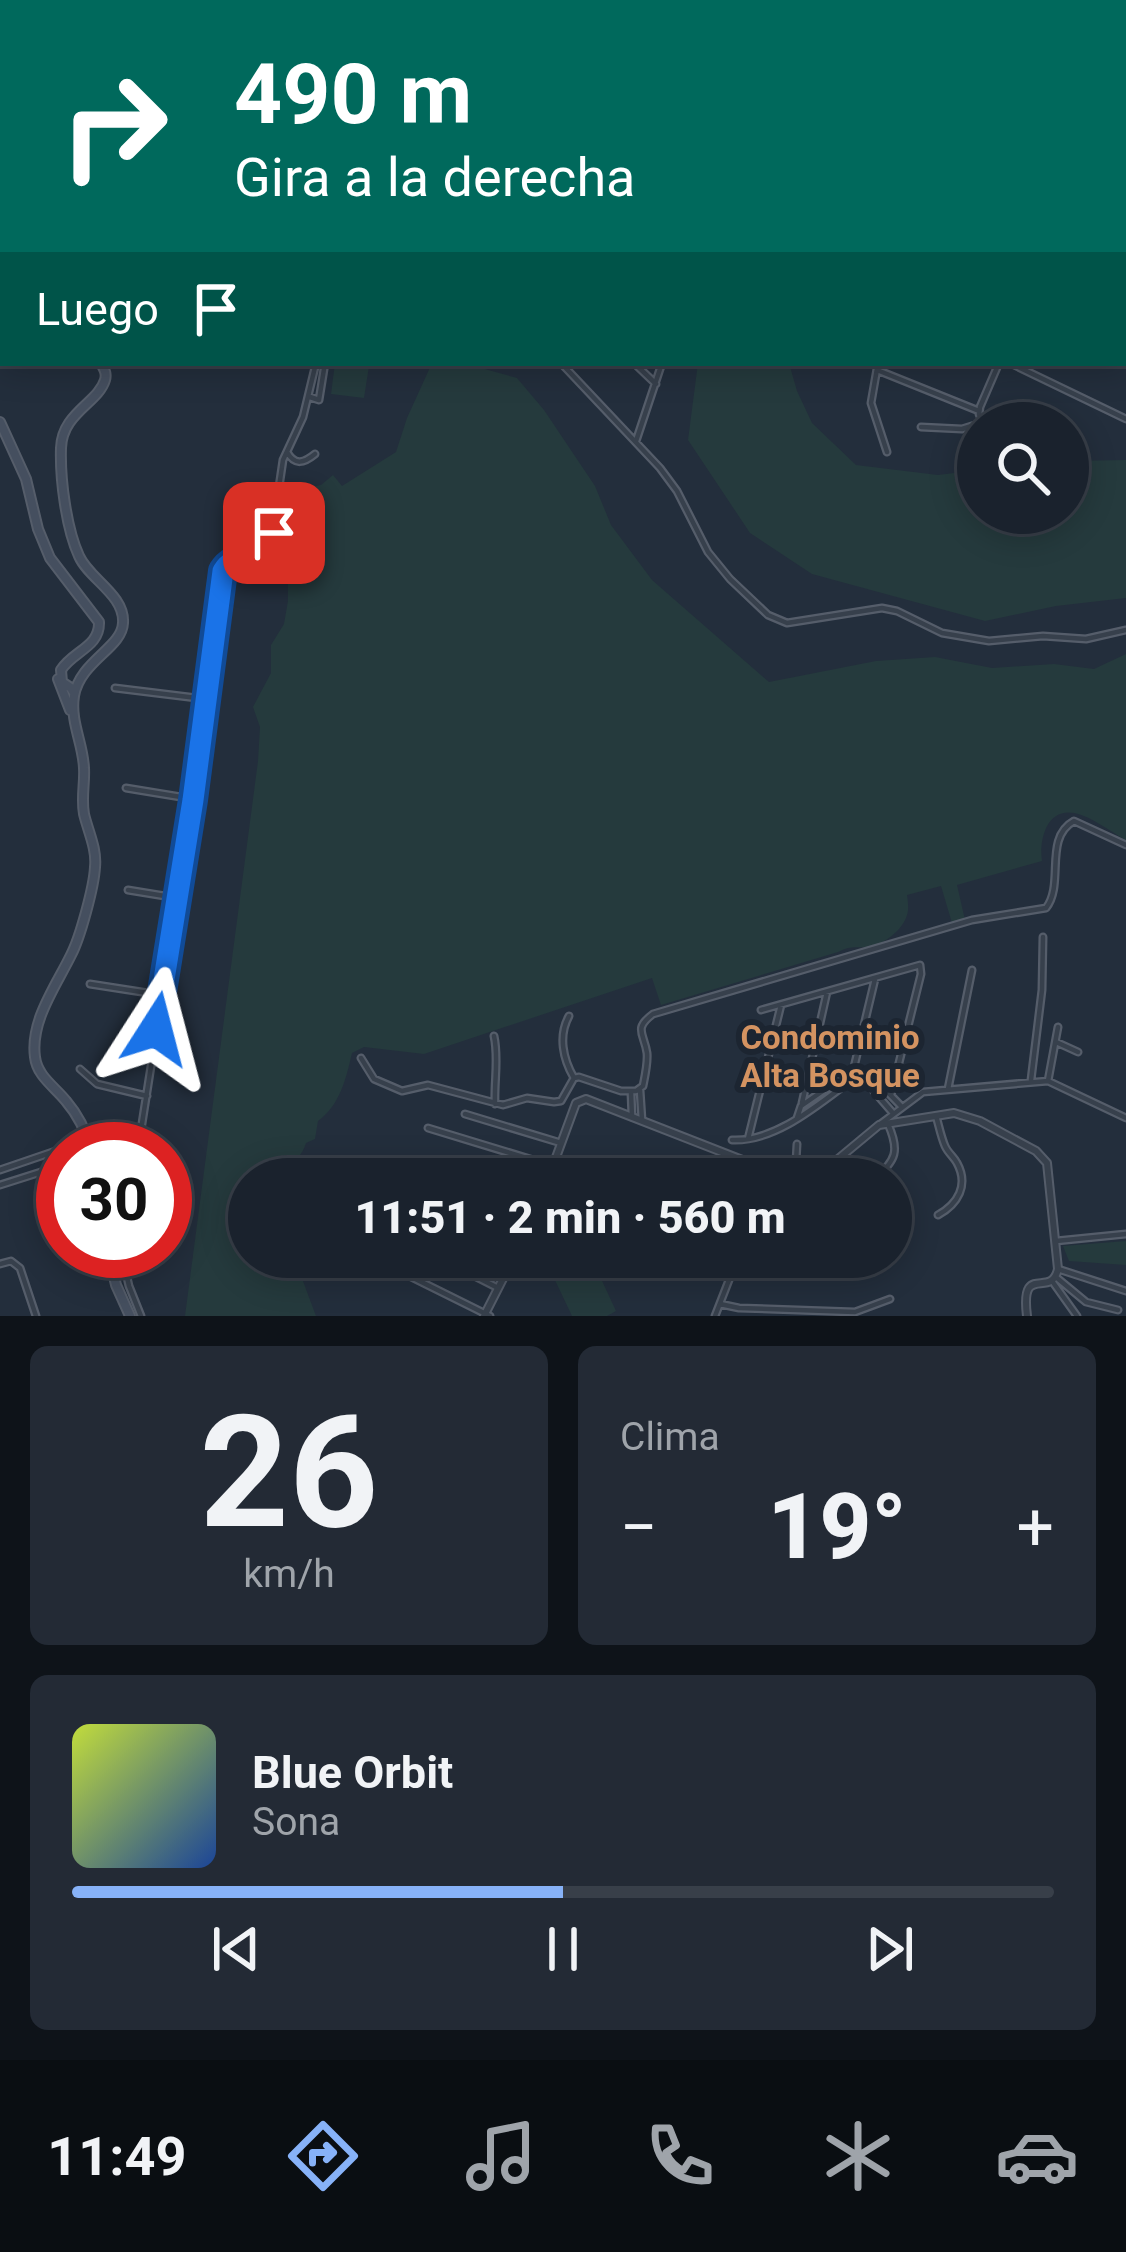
<!DOCTYPE html>
<html lang="es">
<head>
<meta charset="utf-8">
<style>
	:root { --surface:#1a222d; --page:#232a35; --text:#f1f3f6; --muted:#9fa4aa; --line:#383f49; --accent:#87b2f8 }
	body { margin:0; font-family:Roboto,sans-serif; background:var(--page); color:var(--text); height:100vh; display:flex; flex-direction:column; font-size:45px; white-space:nowrap }
	* { box-sizing:border-box; margin:0 }
	p { font-size:39px; color:var(--muted) }
	.icon { flex:none; width:66px; height:66px; fill:none; stroke:currentColor; stroke-width:2; stroke-linecap:round; stroke-linejoin:round }
	.map { position:relative; height:1316px; overflow:hidden }
	.drawer { display:flex; flex-direction:column; gap:30px; padding:30px; background:#0e1319; flex:1 }
	.drawer>* { flex:none }
	.guide { position:absolute; left:0px; top:0px; width:1128px; height:366px; box-shadow:0 6px 30px #0003,0 0 0 3px var(--line); background:#00695c; color:#fff; overflow:hidden }
	.tools { position:absolute; left:957px; top:402px; display:grid; gap:24px }
	.tools a { display:grid; place-items:center; width:132px; height:132px; border-radius:50%; background:var(--surface); box-shadow:0 6px 30px #0003,0 0 0 3px var(--line); font-size:60px }
	.speed { position:absolute; left:36px; top:1122px; display:flex; gap:24px; font-size:60px; font-weight:700; text-align:center }
	.speed>* { display:grid; place-content:center; width:156px; height:156px; border-radius:50%; background:var(--surface); box-shadow:0 6px 30px #0003,0 0 0 3px var(--line); line-height:1 }
	.speed .limit { border:18px solid #d22; background:#fff; color:#111 }
	.pin { position:absolute; display:grid; place-items:center; width:102px; height:102px; color:#fff; margin:-51px; border-radius:24px; box-shadow:0 6px 18px #0006 }
	.me { position:absolute; width:132px; margin:-66px; rotate:9deg; stroke-linejoin:round; filter:drop-shadow(0 0 9px #0008) }
	.turn { display:flex; align-items:center; gap:42px; height:252px; padding:0 36px; font-size:54px }
	.turn .icon { width:156px; height:156px; stroke-width:2.5 }
	.turn b { display:block; font-size:84px; line-height:102px }
	.then { display:flex; align-items:center; height:114px; padding:0 36px; background:#0003; gap:24px; font-size:45px }
	.big { font-size:90px; font-weight:800; line-height:1.1 }
	.drawer .tile { flex:1; display:flex; flex-direction:column; justify-content:center; gap:18px; min-width:0; padding:0 42px; border-radius:18px; background:var(--page) }
	.drawer .dial { align-items:center; gap:0 }
	.dial b { font-size:156px; line-height:1 }
	.song { display:flex; align-items:center; gap:36px }
	.cover { width:144px; height:144px; border-radius:18px; background:linear-gradient(135deg,hsl(70 70% 55%),hsl(220 70% 35%)) }
	.played { height:12px; border-radius:6px; background:linear-gradient(90deg,var(--accent) 50%,var(--line) 50%) }
	.keys { display:flex; justify-content:space-around; direction:ltr }
	.heat { display:flex; justify-content:space-between; align-items:center; font-size:66px; direction:ltr }
	.drawer .tiles { flex:1; display:grid; gap:30px; grid-template-columns:1fr 1fr }
	.tile:last-child { grid-column:span 2 }
	.trip { position:absolute; left:228px; top:1158px; width:684px; height:120px; border-radius:60px; background:var(--surface); box-shadow:0 6px 30px #0003,0 0 0 3px var(--line); font-weight:800; line-height:120px; text-align:center }
	.tab-bar { display:flex; height:192px; justify-content:space-around; align-items:center; background:#0a0e12; color:var(--muted) }
	.tab-bar .icon { width:84px; height:84px }
	.tab-bar .current { color:var(--accent) }
	.tab-bar b { font-size:54px; color:var(--text) }
	.map>svg:first-child { display:block }
</style>
</head>
<body>
<div class="map">
<svg width="1126" height="1316" viewBox="0 0 1126 1316">
	<rect width="100%" height="100%" fill="#232e3c"/>
	<path fill="#253a3d" d="M335,363L369,366L364,398L331,394Z
		M432,363H454L481,368L517,378L544,410L595,486L611,525L652,580L769,682L876,661L935,657L992,668L1054,664L1094,669L1126,654V840C1111,832 1091,816 1074,813C1046,808 1039,841 1042,861L957,885L965,920L952,923L941,886L907,895C908,901 909,910 907,915C903,930 883,945 868,947C855,948 851,945 838,952L661,1005L652,978L424,1054L364,1047L352,1053C346,1079 340,1105 318,1121L315,1139L306,1143C302,1156 295,1162 281,1166L278,1179H249V1257H294L316,1316H185L258,761L260,727L253,707L271,673V645L284,624L288,601V571L306,530V488L321,485L333,475L342,486L396,452L407,418Z
		M698,363H789L797,391L812,423L856,465L938,475L978,470V513H1068V461L1126,460V598L1056,606L985,621L812,574L750,533L688,440Z
		M1126,1241V1265L1069,1261L1063,1246Z
		M544,1257H591L616,1311L607,1316H572Z"/>
	<g fill="none" stroke-linecap="round" stroke-linejoin="round">
		<g stroke="#555d6a" stroke-width="9">
			<path id="minor" d="M324,0L327,3
				M530,0L533,3
				M544,0L547,3
				M694,0L698,3
				M1101,0L1103,3
				M180,3L181,0
				M208,3L212,0
				M395,3L396,0
				M736,3L737,0
				M863,3V0
				M957,3V0
				M1125,32L1126,33
				M1125,294H1126
				M561,363L660,468L677,491L708,552L730,579L768,615L787,623L882,608L897,611L942,633L989,641L1043,636L1086,639L1126,630
				M634,363L656,384
				M878,363L871,403L887,452
				M1010,363L1126,419
				M877,370L979,411
				M310,397L319,400L325,363
				M982,421L979,414L980,407L999,363
				M921,427L962,429L978,424
				M636,441L662,363
				M287,452C295,466 304,463 315,454
				M115,688L205,699
				M126,788L193,799
				M128,890L177,898
				M90,984L161,995
				M761,1010L920,965L921,974L891,1095
				M569,1016C558,1036 563,1059 574,1078
				M494,1036C499,1058 494,1081 495,1104
				M1056,1042L1078,1052
				M361,1058L374,1079L402,1091L428,1085L503,1105L527,1098L554,1102L561,1101L574,1078L579,1077L621,1091H636L643,1086C645,1076 648,1063 647,1053C644,1033 633,1029 653,1014L972,920L1046,908C1065,884 1043,838 1074,821L1126,845
				M854,1067L875,979
				M80,1069L97,1084L147,1096
				M1031,1080L1042,990L1043,937
				M1048,1081L1058,1027
				M948,1089L972,970
				M640,1090L642,1120
				M631,1093L632,1117
				M802,1103L827,992
				M465,1114L561,1143
				M936,1116C939,1126 941,1137 945,1146C948,1153 954,1157 957,1163C969,1185 958,1204 938,1215
				M797,1118L801,1106L853,1070L873,1077L901,1106
				M879,1125L923,1092L1048,1081L1126,1118
				M428,1128L553,1166
				M748,1139L781,1005
				M732,1140C776,1142 819,1104 853,1079L866,1082L892,1112
				M138,1149L193,799L223,571C231,555 257,556 271,541L283,460L303,417L316,363
				M423,1160L485,1179
				M0,1170L85,1141
				M357,1177L363,1179
				M795,1179L797,1144
				M875,1179C896,1160 900,1151 888,1124
				M0,1185L63,1165
				M1056,1241L1126,1234
				M121,1251L129,1286L141,1316
				M371,1257L490,1316
				M437,1257L498,1288
				M0,1264L11,1261L20,1268L36,1316
				M1058,1269L1126,1291
				M394,1270L400,1257
				M1057,1278L1086,1302L1118,1310
				M1052,1281L1077,1316
				M720,1304L739,1308L855,1312L890,1299
				M715,1316L738,1257"/>
		</g>
		<g stroke="#555d6a" stroke-width="10">
			<path id="tertiary" d="M41,3V0
				M548,1179L576,1103L586,1099L791,1179
				M814,1179L879,1125L954,1113L980,1121L1036,1151L1047,1163L1058,1269C1051,1300 1020,1261 1027,1316
				M484,1316L514,1257"/>
		</g>
		<g stroke="#555d6a" stroke-width="12">
			<path id="secondary" d="M0,179L3,188
				M1125,189H1126
				M1125,201H1126
				M0,208L3,217
				M0,422L26,479L38,529L50,558L99,622C100,647 73,651 61,670L62,682L71,688L74,693
				M58,679L70,710
				M91,1149C86,1131 78,1115 66,1101C55,1087 37,1076 35,1057C30,1021 56,986 71,955C80,938 94,887 95,867C97,849 88,831 84,814C81,798 85,783 84,768C83,743 70,722 74,696C80,661 122,648 123,623C125,595 89,579 79,556C66,528 60,478 61,448C62,413 98,403 105,380C107,373 104,369 101,363
				M108,1251L116,1285L130,1316"/>
		</g>
		<use href="#minor" stroke="#37404c" stroke-width="4.5"/>
		<use href="#tertiary" stroke="#37404c" stroke-width="6"/>
		<use href="#secondary" stroke="#454f5f" stroke-width="8"/>
	</g>
	<g fill="none" stroke-linecap="round" stroke-linejoin="round">
		<g stroke="#114b97" stroke-width="30">
			<path id="route" d="M156,1029L193,800L223,571C236,550 261,562 274,533"/>
		</g>
		<use href="#route" stroke="#1a73e8" stroke-width="21"/>
	</g>
	<g text-anchor="middle" dominant-baseline="central" stroke-width="12" stroke-linejoin="round" paint-order="stroke">
		<g font-size="33" font-weight="bold" fill="#d49361" stroke="#1c2531">
			<text x="830" y="1037">Condominio<tspan x="830" dy="38">Alta Bosque</tspan></text>
		</g>
	</g>
</svg>
<div class="tools">
<a><svg class="icon" aria-label="search" viewBox="0 0 24 24"><circle cx="10" cy="10" r="6"/><path d="M15 15l6 6"/></svg></a>
</div>
<div class="speed"><div class="limit">30</div></div>
<div class="pin" style="left:274px;top:533px;background:#d93025"><svg class="icon" aria-label="arrive" viewBox="0 0 24 24"><path d="M6 21V4h12l-3 4 3 4H6"/></svg></div>
<svg class="me" style="left:156px;top:1029px" viewBox="-20 -20 40 40"><path d="M0-17L14 15 0 8-14 15z" fill="#1a73e8" stroke="#fff" stroke-width="4"/></svg>
<div class="trip">11:51 · 2 min · 560 m</div>
<div class="guide">
<div class="turn"><svg class="icon" aria-label="right" viewBox="0 0 24 24"><path d="M7 20v-9h11M14 6l5 5-5 5"/></svg><div><b>490 m</b>Gira a la derecha</div></div>
<div class="then">Luego<svg class="icon" aria-label="arrive" viewBox="0 0 24 24"><path d="M6 21V4h12l-3 4 3 4H6"/></svg></div>
</div>
</div>
<section class="drawer">
<div class="tiles">
<div class="tile dial"><b>26</b><p>km/h</p></div>
<div class="tile"><p>Clima</p>
<div class="heat"><a>−</a><b class="big">19°</b><a>+</a></div>
</div>
<div class="tile">
<div class="song"><i class="cover"></i><div><b>Blue Orbit</b><p>Sona</p></div></div>
<div class="played"></div>
<div class="keys"><svg class="icon" aria-label="previous" viewBox="0 0 24 24"><path d="M18 5L8 12l10 7zM5 5v14"/></svg><svg class="icon" aria-label="pause" viewBox="0 0 24 24"><path d="M8 5v14M16 5v14"/></svg><svg class="icon" aria-label="next" viewBox="0 0 24 24"><path d="M6 5l10 7-10 7zM19 5v14"/></svg></div>
</div>
</div>
</section>
<nav class="tab-bar">
<b>11:49</b>
<svg class="icon current" aria-label="directions" viewBox="0 0 24 24"><path d="M12 3l9 9-9 9-9-9zM9 14v-3h6M13 9l2 2-2 2"/></svg>
<svg class="icon" aria-label="music" viewBox="0 0 24 24"><path d="M9 18V5l10-2v13"/><circle cx="6" cy="18" r="3"/><circle cx="16" cy="16" r="3"/></svg>
<svg class="icon" aria-label="phone" viewBox="0 0 24 24"><path d="M5 4h4l2 5-3 2q2 4 5 5l2-3 5 2v4C11 20 4 13 5 4z"/></svg>
<svg class="icon" aria-label="climate" viewBox="0 0 24 24"><path d="M12 3v18M4 7l16 10M4 17L20 7"/></svg>
<svg class="icon" aria-label="car" viewBox="0 0 24 24"><path d="M5 17H2v-5l4-1 3-4h7l3 4 3 1v5h-3M9 17h6M6 11h13"/><circle cx="7" cy="17" r="2"/><circle cx="17" cy="17" r="2"/></svg>
</nav>
</body>
</html>
